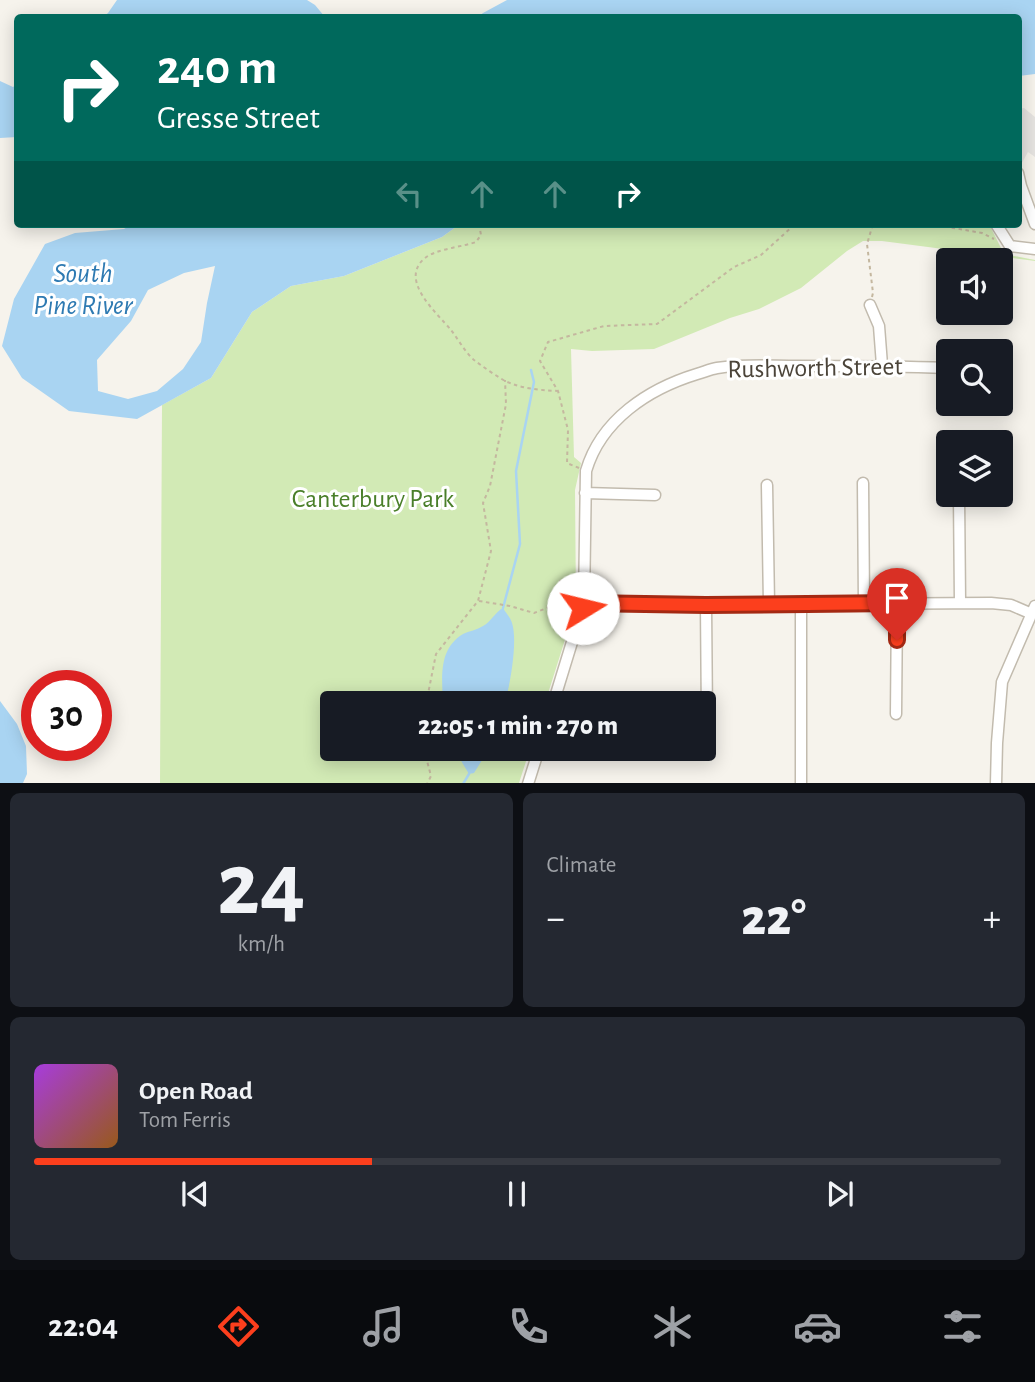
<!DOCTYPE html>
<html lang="en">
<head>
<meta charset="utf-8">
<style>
	:root { --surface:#171b24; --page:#242831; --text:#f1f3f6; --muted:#9ea1a6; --line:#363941; --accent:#fc3f1d }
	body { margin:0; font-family:"Alegreya Sans",sans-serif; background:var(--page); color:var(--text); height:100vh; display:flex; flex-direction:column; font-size:26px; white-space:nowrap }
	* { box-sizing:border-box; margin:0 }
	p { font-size:23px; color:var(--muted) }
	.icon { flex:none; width:38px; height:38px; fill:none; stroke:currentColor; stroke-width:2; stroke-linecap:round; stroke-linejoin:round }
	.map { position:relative; height:783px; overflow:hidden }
	.sheet { display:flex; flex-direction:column; gap:10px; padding:10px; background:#0d0f14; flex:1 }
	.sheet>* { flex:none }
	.guide { position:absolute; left:14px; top:14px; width:1008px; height:214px; border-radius:7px; box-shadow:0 4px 18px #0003; background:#00695c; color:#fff; overflow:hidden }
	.fabs { position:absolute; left:936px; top:248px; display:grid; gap:14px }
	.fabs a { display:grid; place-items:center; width:77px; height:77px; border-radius:7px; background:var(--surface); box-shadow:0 4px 18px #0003; font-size:35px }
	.speed { position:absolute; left:21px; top:670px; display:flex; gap:14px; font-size:35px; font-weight:700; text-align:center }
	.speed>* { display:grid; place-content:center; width:91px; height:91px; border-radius:50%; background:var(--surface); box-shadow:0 4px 18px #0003; line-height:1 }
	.speed .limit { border:10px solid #d22; background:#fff; color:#111 }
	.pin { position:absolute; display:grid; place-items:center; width:60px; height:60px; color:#fff; margin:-72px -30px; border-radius:50% 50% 50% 0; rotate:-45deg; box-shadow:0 0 7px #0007 }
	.pin .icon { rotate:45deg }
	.me { position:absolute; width:77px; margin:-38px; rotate:81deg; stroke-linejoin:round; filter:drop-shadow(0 0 5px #0008) }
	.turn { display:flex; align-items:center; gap:24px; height:147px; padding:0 28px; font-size:32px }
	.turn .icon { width:91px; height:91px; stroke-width:2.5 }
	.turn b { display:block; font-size:49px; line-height:60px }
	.lanes { display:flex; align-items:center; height:66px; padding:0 28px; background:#0003; justify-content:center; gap:35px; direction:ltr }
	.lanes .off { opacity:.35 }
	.big { font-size:52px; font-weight:800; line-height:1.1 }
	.sheet .card { flex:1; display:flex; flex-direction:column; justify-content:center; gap:10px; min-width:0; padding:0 24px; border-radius:10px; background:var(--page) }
	.sheet .dial { align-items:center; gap:0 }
	.dial b { font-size:91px; line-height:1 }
	.song { display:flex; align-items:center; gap:21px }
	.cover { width:84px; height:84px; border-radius:10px; background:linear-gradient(135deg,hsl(280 70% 55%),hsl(30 70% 35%)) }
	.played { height:7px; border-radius:4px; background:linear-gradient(90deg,var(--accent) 35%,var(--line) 35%) }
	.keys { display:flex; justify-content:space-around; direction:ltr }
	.heat { display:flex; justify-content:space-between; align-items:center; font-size:38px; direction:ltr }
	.sheet .tiles { flex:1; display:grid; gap:10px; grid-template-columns:1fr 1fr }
	.card:last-child { grid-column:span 2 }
	.trip { position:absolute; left:320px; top:691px; width:396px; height:70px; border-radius:7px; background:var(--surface); box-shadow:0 4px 18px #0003; font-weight:800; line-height:70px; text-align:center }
	.tabs { display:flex; height:112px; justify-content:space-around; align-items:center; background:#090b0e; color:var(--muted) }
	.tabs .icon { width:49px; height:49px }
	.tabs .active { color:var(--accent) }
	.tabs b { font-size:32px; color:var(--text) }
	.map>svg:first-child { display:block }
</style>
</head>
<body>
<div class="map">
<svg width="1035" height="784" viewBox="0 0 1035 784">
	<rect width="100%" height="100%" fill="#f6f3ec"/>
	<path fill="#d2eab5" d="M460,224H989L1004,254L1035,260V261L882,241H863L847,251L801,288L759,309L730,318L654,349L592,351L571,349L574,457L581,463L575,490L576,605L545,703L332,704V749H530L519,783L160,784L162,405L211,378L252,312L291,286L344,276L442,237Z"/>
	<path fill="#e5e3e0" d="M1024,108L1035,117V157L1028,152L1019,168V109Z"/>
	<path fill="#a9d4f2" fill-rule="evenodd" d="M117,0H307L315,5L325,17H103L108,13Z
		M507,0H1035V74L1019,76L1018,18L478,17L483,13Z
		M0,81L13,87L17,84V137L0,138Z
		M132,224H460L442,237L344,276L291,286L252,312L211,378L137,419L69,411L22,378L2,346L14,299L45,244L75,233L124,229ZM215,266L207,303L201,342L183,369L157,391L128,399L98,391L97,360L131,321L148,290L184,273Z
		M503,608C506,613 510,617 512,623C518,641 510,685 505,703H443C442,678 438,649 463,634C469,631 477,630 483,626C491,622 495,612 503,608Z
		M0,701L17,724L26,746L27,774L23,783H0Z
		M454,749H489L474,773L469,774Z"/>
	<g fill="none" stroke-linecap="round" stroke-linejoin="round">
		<path stroke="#a9d4f2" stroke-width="2.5" d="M503,608L520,544L516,471L534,382L531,370
			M463,784L469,774"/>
		<g stroke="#c2bbae" stroke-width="13">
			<path id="minor" d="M1018,173L1021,186L1035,224
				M996,224L1010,246L1035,249
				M870,305L879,326L882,365
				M863,483L864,603
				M767,485L769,604
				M585,493L655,495
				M959,495L960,602
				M584,603L706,605L991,603L1011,605L1032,614
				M706,605L707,720
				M553,704L584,603L586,471C601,420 648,389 697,374C704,372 711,369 717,368C743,364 771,366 797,366C847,366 897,366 946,368
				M896,714L897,603
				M528,784L539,749
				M801,784V604
				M996,784L997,743L1002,682L1035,606"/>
		</g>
		<path stroke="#c4b79f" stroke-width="2" stroke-dasharray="3.5 3.5" stroke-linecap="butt" d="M479,224L481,235L476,242C462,247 436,249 425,258C398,280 437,313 451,330C458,339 465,352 474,360C483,367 495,375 505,381C523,389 539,390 558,391
			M931,224L982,233L994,239
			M872,297L873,293L867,244L873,224
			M579,468L567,463L568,430L558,391L540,361L548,342L604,326L657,324L734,267L761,255L793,226L800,224
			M560,580L562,601
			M479,601L510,606L534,613L562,602L575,605
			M426,704L436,654L478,601L491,551L483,503L490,486L506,404L505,380
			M426,749V757L431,776L427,784"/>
		<use href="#minor" stroke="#fff" stroke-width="10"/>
	</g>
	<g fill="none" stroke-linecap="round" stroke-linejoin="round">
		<g stroke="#a42913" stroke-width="18">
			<path id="route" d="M583,608L584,603L706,605L897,603V640"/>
		</g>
		<use href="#route" stroke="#fc3f1d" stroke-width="12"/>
	</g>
	<g text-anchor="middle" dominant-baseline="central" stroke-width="6" stroke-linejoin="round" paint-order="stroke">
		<g font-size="26" fill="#4b4439" stroke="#fff">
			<text transform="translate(815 368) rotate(-1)">Rushworth Street</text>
		</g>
		<g font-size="26" fill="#4a7f2a" stroke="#fff">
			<text x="373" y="499">Canterbury Park</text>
		</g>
		<g font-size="28" font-style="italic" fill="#2e7ab2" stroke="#fff">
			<text x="83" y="274">South<tspan x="83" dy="32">Pine River</tspan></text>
		</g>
	</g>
</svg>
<div class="fabs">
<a><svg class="icon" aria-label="sound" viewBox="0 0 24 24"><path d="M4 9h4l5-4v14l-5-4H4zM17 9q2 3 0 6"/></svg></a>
<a><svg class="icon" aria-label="search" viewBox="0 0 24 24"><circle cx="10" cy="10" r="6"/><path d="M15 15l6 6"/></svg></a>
<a><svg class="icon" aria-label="layers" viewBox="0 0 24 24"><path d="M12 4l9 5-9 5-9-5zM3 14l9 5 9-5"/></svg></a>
</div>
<div class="speed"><div class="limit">30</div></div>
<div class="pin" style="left:897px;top:640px;background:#d93025"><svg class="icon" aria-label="arrive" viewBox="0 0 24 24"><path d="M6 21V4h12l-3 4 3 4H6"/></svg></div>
<svg class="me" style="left:583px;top:608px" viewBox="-20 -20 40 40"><circle r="19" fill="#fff"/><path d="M0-13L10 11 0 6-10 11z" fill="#fc3f1d"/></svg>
<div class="trip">22:05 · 1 min · 270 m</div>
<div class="guide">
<div class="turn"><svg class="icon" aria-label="right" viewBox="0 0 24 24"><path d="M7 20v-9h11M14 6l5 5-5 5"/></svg><div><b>240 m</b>Gresse Street</div></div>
<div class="lanes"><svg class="icon off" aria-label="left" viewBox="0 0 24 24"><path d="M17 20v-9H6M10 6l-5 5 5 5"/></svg><svg class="icon off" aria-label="ahead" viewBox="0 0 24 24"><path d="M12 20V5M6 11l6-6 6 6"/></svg><svg class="icon off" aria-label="ahead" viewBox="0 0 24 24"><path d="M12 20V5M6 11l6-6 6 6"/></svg><svg class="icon" aria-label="right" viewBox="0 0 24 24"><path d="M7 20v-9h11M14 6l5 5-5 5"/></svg></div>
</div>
</div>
<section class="sheet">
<div class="tiles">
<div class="card dial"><b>24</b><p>km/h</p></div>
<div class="card"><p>Climate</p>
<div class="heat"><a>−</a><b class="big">22°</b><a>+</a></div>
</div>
<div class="card">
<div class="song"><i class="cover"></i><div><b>Open Road</b><p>Tom Ferris</p></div></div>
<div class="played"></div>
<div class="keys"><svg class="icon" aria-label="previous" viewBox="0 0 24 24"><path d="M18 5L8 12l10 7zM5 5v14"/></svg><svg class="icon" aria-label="pause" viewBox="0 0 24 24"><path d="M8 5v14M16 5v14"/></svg><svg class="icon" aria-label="next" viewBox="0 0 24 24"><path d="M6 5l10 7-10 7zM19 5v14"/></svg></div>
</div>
</div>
</section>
<nav class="tabs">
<b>22:04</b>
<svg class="icon active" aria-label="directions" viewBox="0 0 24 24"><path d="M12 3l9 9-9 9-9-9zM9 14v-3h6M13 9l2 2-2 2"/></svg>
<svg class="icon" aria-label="music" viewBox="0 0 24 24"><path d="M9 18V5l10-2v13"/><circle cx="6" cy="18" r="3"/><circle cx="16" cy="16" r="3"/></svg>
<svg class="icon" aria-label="phone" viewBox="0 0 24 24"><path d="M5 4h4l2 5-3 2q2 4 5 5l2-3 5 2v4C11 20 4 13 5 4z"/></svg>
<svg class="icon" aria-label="climate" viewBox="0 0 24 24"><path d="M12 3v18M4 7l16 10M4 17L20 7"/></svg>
<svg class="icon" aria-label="car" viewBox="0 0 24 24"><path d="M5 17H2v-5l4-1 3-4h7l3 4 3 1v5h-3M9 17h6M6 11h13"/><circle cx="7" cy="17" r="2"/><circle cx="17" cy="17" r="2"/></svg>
<svg class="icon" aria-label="filters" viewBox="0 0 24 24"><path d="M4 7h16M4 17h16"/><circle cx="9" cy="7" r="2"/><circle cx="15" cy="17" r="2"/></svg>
</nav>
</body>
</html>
